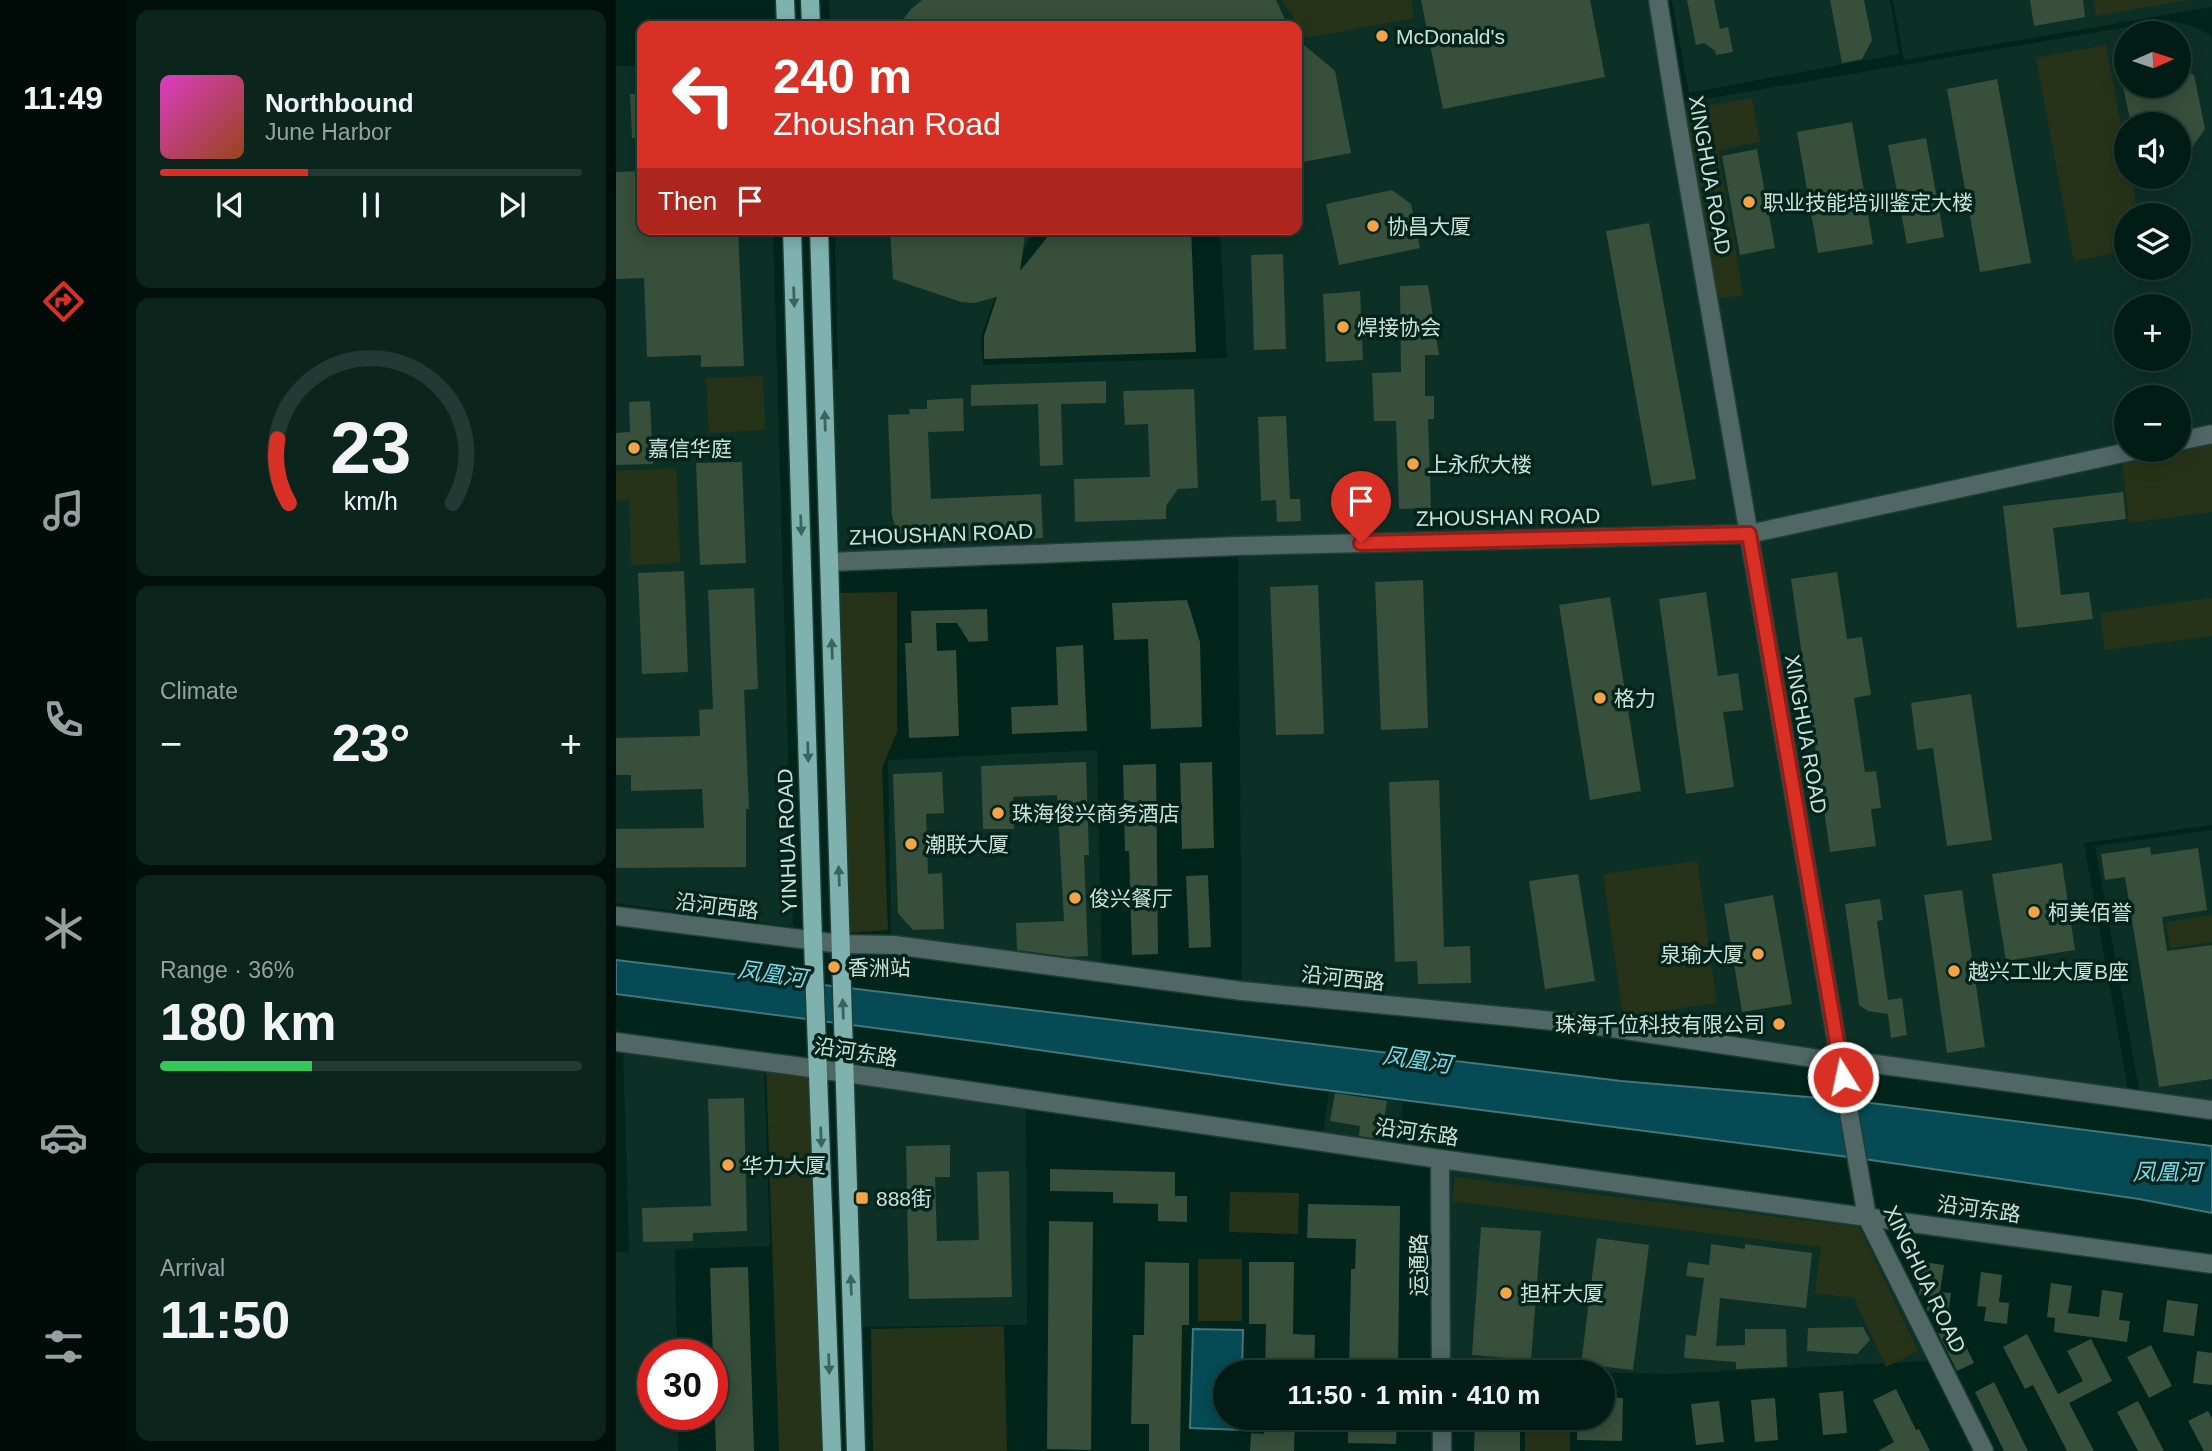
<!DOCTYPE html>
<html lang="en">
<head>
<meta charset="utf-8">
<style>
	:root { --surface:#011c14; --page:#0b251d; --text:#f1f3f6; --muted:#96a1a0; --line:#233a34; --accent:#d93025 }
	body { margin:0; font-family:Helvetica,"Noto Sans SC",sans-serif; background:var(--page); color:var(--text); height:100vh; display:flex; flex-direction:column; font-size:26px; white-space:nowrap }
	* { box-sizing:border-box; margin:0 }
	p { font-size:23px; color:var(--muted) }
	.icon { flex:none; width:38px; height:38px; fill:none; stroke:currentColor; stroke-width:2; stroke-linecap:round; stroke-linejoin:round }
	.map { position:relative; flex:1; overflow:hidden }
	.drawer { display:flex; flex-direction:column; gap:10px; padding:10px; background:#010f0b; width:490px }
	.drawer>* { flex:none }
	.banner { position:absolute; left:21px; top:21px; width:665px; height:214px; border-radius:14px; box-shadow:0 4px 18px #0003,0 0 0 2px var(--line); background:#d93025; color:#fff; overflow:hidden }
	.needle { width:46px; rotate:87deg }
	.buttons { position:absolute; left:1498px; top:21px; display:grid; gap:14px }
	.buttons a { display:grid; place-items:center; width:77px; height:77px; border-radius:50%; background:var(--surface); box-shadow:0 4px 18px #0003,0 0 0 2px var(--line); font-size:35px }
	.speed { position:absolute; left:21px; top:1339px; display:flex; gap:14px; font-size:35px; font-weight:700; text-align:center }
	.speed>* { display:grid; place-content:center; width:91px; height:91px; border-radius:50%; background:var(--surface); box-shadow:0 4px 18px #0003,0 0 0 2px var(--line); line-height:1 }
	.speed .limit { border:10px solid #d22; background:#fff; color:#111 }
	.pin { position:absolute; display:grid; place-items:center; width:60px; height:60px; color:#fff; margin:-72px -30px; border-radius:50% 50% 50% 0; rotate:-45deg; box-shadow:0 0 7px #0007 }
	.pin .icon { rotate:45deg }
	.me { position:absolute; width:77px; margin:-38px; rotate:350deg; stroke-linejoin:round; filter:drop-shadow(0 0 5px #0008) }
	.turn { display:flex; align-items:center; gap:24px; height:147px; padding:0 21px; font-size:32px }
	.turn .icon { width:91px; height:91px; stroke-width:2.5 }
	.turn b { display:block; font-size:49px; line-height:60px }
	.then { display:flex; align-items:center; height:66px; padding:0 21px; background:#0003; gap:14px; font-size:26px }
	.big { font-size:52px; font-weight:800; line-height:1.1 }
	.drawer .card { flex:1; display:flex; flex-direction:column; justify-content:center; gap:10px; min-width:0; padding:0 24px; border-radius:14px; background:var(--page) }
	.drawer .dial { align-items:center; gap:0 }
	.dial svg { height:182px; overflow:visible; fill:none; stroke:var(--line); stroke-width:7; stroke-linecap:round; text-anchor:middle }
	.dial text { fill:var(--text); stroke:none }
	.song { display:flex; align-items:center; gap:21px }
	.cover { width:84px; height:84px; border-radius:10px; background:linear-gradient(135deg,hsl(310 70% 55%),hsl(20 70% 35%)) }
	.played { height:7px; border-radius:4px; background:linear-gradient(90deg,var(--accent) 35%,var(--line) 35%) }
	.keys { display:flex; justify-content:space-around; direction:ltr }
	.heat { display:flex; justify-content:space-between; align-items:center; font-size:38px; direction:ltr }
	.charge { height:10px; border-radius:5px; background:linear-gradient(90deg,#34c759 36%,var(--line) 0) }
	.trip { position:absolute; left:597px; top:1360px; width:402px; height:70px; border-radius:35px; background:var(--surface); box-shadow:0 4px 18px #0003,0 0 0 2px var(--line); font-weight:800; line-height:70px; text-align:center }
	main { display:flex; flex:1; min-height:0 }
	.menu { display:flex; flex-direction:column; width:126px; justify-content:space-around; align-items:center; background:#000b08; color:var(--muted) }
	.menu .icon { width:49px; height:49px }
	.menu .active { color:var(--accent) }
	.menu b { font-size:32px; color:var(--text) }
	.map>svg:first-child { display:block }
</style>
</head>
<body>
<main>
<nav class="menu">
<b>11:49</b>
<svg class="icon active" aria-label="directions" viewBox="0 0 24 24"><path d="M12 3l9 9-9 9-9-9zM9 14v-3h6M13 9l2 2-2 2"/></svg>
<svg class="icon" aria-label="music" viewBox="0 0 24 24"><path d="M9 18V5l10-2v13"/><circle cx="6" cy="18" r="3"/><circle cx="16" cy="16" r="3"/></svg>
<svg class="icon" aria-label="phone" viewBox="0 0 24 24"><path d="M5 4h4l2 5-3 2q2 4 5 5l2-3 5 2v4C11 20 4 13 5 4z"/></svg>
<svg class="icon" aria-label="climate" viewBox="0 0 24 24"><path d="M12 3v18M4 7l16 10M4 17L20 7"/></svg>
<svg class="icon" aria-label="car" viewBox="0 0 24 24"><path d="M5 17H2v-5l4-1 3-4h7l3 4 3 1v5h-3M9 17h6M6 11h13"/><circle cx="7" cy="17" r="2"/><circle cx="17" cy="17" r="2"/></svg>
<svg class="icon" aria-label="filters" viewBox="0 0 24 24"><path d="M4 7h16M4 17h16"/><circle cx="9" cy="7" r="2"/><circle cx="15" cy="17" r="2"/></svg>
</nav>
<section class="drawer">
<div class="card">
<div class="song"><i class="cover"></i><div><b>Northbound</b><p>June Harbor</p></div></div>
<div class="played"></div>
<div class="keys"><svg class="icon" aria-label="previous" viewBox="0 0 24 24"><path d="M18 5L8 12l10 7zM5 5v14"/></svg><svg class="icon" aria-label="pause" viewBox="0 0 24 24"><path d="M8 5v14M16 5v14"/></svg><svg class="icon" aria-label="next" viewBox="0 0 24 24"><path d="M6 5l10 7-10 7zM19 5v14"/></svg></div>
</div>
<div class="card dial"><svg viewBox="0 0 100 80">
<path d="M14 69A42 42 0 1 1 86 69"/>
<path d="M14 69A42 42 0 0 1 9 41" stroke="#d93025"/>
<text x="50" y="56" font-size="32" font-weight="700">23</text>
<text x="50" y="72" font-size="11">km/h</text>
</svg></div>
<div class="card"><p>Climate</p>
<div class="heat"><a>−</a><b class="big">23°</b><a>+</a></div>
</div>
<div class="card"><p>Range · 36%</p><b class="big">180 km</b><div class="charge"></div></div>
<div class="card"><p>Arrival</p><b class="big">11:50</b></div>
</section>
<div class="map">
<svg width="1596" height="1451" viewBox="0 0 1596 1451">
	<rect width="100%" height="100%" fill="#01251b"/>
	<path fill="#0d3026" fill-rule="evenodd" d="M213,0H1042L1059,104L1552,20L1577,26L1592,34L1596,40V825L1468,843L1513,1095L626,991L622,546L213,561L207,370L222,369L219,229H417L405,260L382,289L365,337L367,365L611,358L604,229H681V26H214ZM1510,33H1563V86H1510ZM1510,124H1563V177H1510ZM1510,215H1563V268H1510ZM1510,306H1563V359H1510ZM1510,397H1563V450H1510Z
		M1056,0H1274L1283,54L1073,93Z
		M1277,0H1596V7L1288,60Z
		M0,66H26V229H157L177,927L0,903Z
		M481,750L486,977L275,940L272,760Z
		M1596,830V1102L1524,1094L1479,846Z
		M7,1044L148,1062L154,1246L59,1249L61,1354H37V1414H62V1451H0V1251L13,1253Z
		M232,1076L410,1103L411,1325L239,1327Z
		M713,1092L787,1102L781,1152L706,1141Z
		M830,1167L1247,1222L1314,1361L1051,1374L831,1369Z"/>
	<path fill="#273319" d="M666,0H795L798,18L690,38Z
		M1478,0H1572L1480,16Z
		M1490,45L1510,151V177H1515L1522,215H1510V251L1458,261L1420,58Z
		M1136,98L1144,142L1102,150L1127,295L1099,299L1065,111Z
		M147,376L149,430L93,433L90,378Z
		M1596,442V512L1513,523L1506,462Z
		M60,468L64,563L15,565L13,500L0,501V471Z
		M281,592V732L266,768L272,930L232,933L223,593Z
		M1596,598V636L1489,650L1484,613Z
		M1081,861L1101,1003L1007,1016L987,874Z
		M1596,915V942L1554,948L1550,922Z
		M150,1064L200,1070L215,1451H163Z
		M839,1177L1243,1227L1302,1351L1270,1367L1238,1298L1199,1293L1205,1247L836,1201Z
		M614,1192L683,1193L682,1234L613,1232Z
		M582,1259H626V1321H582Z
		M388,1326L391,1451H257L255,1329Z
		M909,1418H954V1451H909Z"/>
	<path fill="#054a54" stroke="#41777c" stroke-width="2" d="M0,960L1005,1081L1239,1101L1596,1146V1213L1523,1199L1248,1159L670,1085L381,1044L0,994Z
		M577,1329L627,1330L626,1372H609V1418H625V1430L574,1428Z"/>
	<path fill="#374f3b" d="M306,0H660L672,26H282L295,9Z
		M805,0H974L989,77L827,109Z
		M1071,0H1098L1104,29L1112,27L1117,52L1100,55L1099,51L1088,43L1080,45Z
		M1214,0H1248L1256,40L1246,59L1226,63Z
		M1414,0H1467L1469,17L1418,26Z
		M681,39L719,71L735,153L681,163Z
		M1563,66L1578,75L1589,129L1563,166V124H1515L1507,86H1563Z
		M1381,79L1415,263L1364,272L1331,89Z
		M14,94H26V138H16Z
		M1236,122L1257,244L1202,253L1181,132Z
		M1310,138L1328,237L1291,244L1272,145Z
		M1141,149L1159,248L1124,255L1106,156Z
		M26,171V229H122L128,366L85,367V355L31,357L28,278L0,279V172Z
		M776,190L795,204L804,248L723,265L710,204Z
		M1033,223L1080,479L1036,486L990,231Z
		M274,229H410L404,271L438,229H575L580,352L368,359V336L381,297L358,303L345,302L277,279Z
		M667,254L670,349L638,350L635,255Z
		M812,285L823,355H809V396H818V419H812L815,508L783,509L780,421H758L756,373L785,372L784,286Z
		M744,291L747,360L710,362L707,294Z
		M490,381V403L445,404L447,465L424,466L422,404L355,406V385Z
		M578,389L582,488L562,489L550,506V519L459,522L458,479L534,477L532,424L509,425L507,391Z
		M347,398L348,431L312,432L315,499L425,494L427,538L305,543L290,539L280,529L276,516L272,415L294,414L293,409H311V400Z
		M34,401L37,464L0,465V433L14,432L13,402Z
		M670,416L674,499H684L685,521L661,522L660,500L645,501L642,417Z
		M126,462L130,563L84,565L80,463Z
		M1507,492L1510,519L1437,528L1445,595L1473,592L1477,619L1401,628L1387,506Z
		M68,571L72,672L26,674L22,573Z
		M1221,572L1231,639L1246,637L1255,695L1238,698L1249,772L1260,771L1265,808L1255,809L1260,846L1214,852L1175,579Z
		M807,580L812,728L765,730L759,582Z
		M702,585L708,734L660,735L654,587Z
		M138,588L142,689L128,690L133,809H130V867L0,868V829L88,828L86,789L15,791V775H0V738L84,736L83,710L97,709L92,590Z
		M1090,592L1102,676L1122,673L1127,710L1107,712L1118,787L1070,794L1043,599Z
		M994,597L1025,791L974,800L943,605Z
		M571,600L584,642L586,727L535,729L532,639L498,640L496,603Z
		M371,609L372,641L353,642L341,623H320L321,651L340,650L343,736L293,738L289,643H296L295,611Z
		M467,645L471,731L396,734L395,707L442,705L440,647Z
		M1355,694L1376,840L1331,846L1317,748L1301,750L1295,703Z
		M470,762L473,855H468L472,956L453,957L401,950L400,923L448,921L441,795L397,797L398,829H367L365,766Z
		M596,762L598,848L566,849L564,763Z
		M540,764L542,954L516,955L513,851H509L507,765Z
		M326,772L328,813L310,814L312,874L326,873L328,929L297,930L282,913L277,774Z
		M823,780L828,947L854,946L855,983L802,984L801,961L779,962L773,782Z
		M1534,847L1535,855L1582,848L1591,910L1546,917L1551,951L1596,945V1079L1543,1087L1509,877L1489,880L1485,854Z
		M1446,863L1459,950L1390,961L1376,874Z
		M962,874L979,981L929,989L913,881Z
		M592,875L595,947L573,948L570,876Z
		M1346,890L1369,1047L1331,1053L1308,895Z
		M1157,895L1176,1004L1126,1012L1108,904Z
		M1264,899L1267,920L1261,921L1272,1000L1286,998L1291,1035L1275,1038L1272,1014L1252,1011L1243,1005L1229,904Z
		M719,1093L771,1101L765,1139L743,1136L744,1126L714,1121Z
		M128,1098L131,1231L77,1233V1241L27,1242L26,1208L95,1206L92,1099Z
		M334,1145V1177H319L321,1241L363,1240L361,1172L393,1171L396,1297L293,1299L290,1146Z
		M434,1169L559,1172V1196H571V1222L542,1221V1204L497,1203V1192L434,1191Z
		M692,1204L784,1206L782,1372H733L735,1269H739L740,1239L691,1238Z
		M433,1221L477,1222L475,1450L431,1449Z
		M865,1227L925,1231L915,1360L856,1355Z
		M981,1238L1033,1245L1017,1370L965,1364Z
		M1095,1244L1129,1249V1244L1196,1253L1190,1308L1104,1298L1100,1346L1129,1345V1329H1170L1171,1367L1120,1369V1362L1068,1358L1070,1335L1080,1336L1088,1278L1070,1276L1072,1262L1093,1265Z
		M529,1262L573,1263V1325H566L564,1451H533V1424H515L517,1335H528Z
		M633,1262H678L677,1334L699,1335L698,1372H649L650,1324H633Z
		M1307,1262L1328,1265L1324,1292L1335,1293L1332,1314L1311,1311L1312,1297L1303,1295Z
		M132,1267L138,1451H100L94,1268Z
		M1365,1272L1386,1275L1383,1302L1393,1303L1391,1324L1368,1321L1370,1307L1361,1306Z
		M1435,1283L1456,1286L1452,1313L1483,1317L1486,1290L1507,1293L1503,1320L1514,1321L1511,1342L1438,1332L1439,1318L1431,1317Z
		M1551,1300L1582,1304L1578,1336L1547,1332Z
		M1339,1324L1358,1363L1341,1371L1322,1333Z
		M1247,1327L1254,1340L1241,1354L1191,1351L1192,1328Z
		M1411,1334L1442,1394L1467,1381L1451,1351L1475,1339L1496,1381L1453,1403L1478,1451H1451L1417,1385L1409,1389L1387,1347Z
		M1535,1345L1556,1386L1533,1398L1511,1357Z
		M1581,1351L1596,1353V1385L1577,1383Z
		M1378,1382L1412,1451H1388L1359,1392Z
		M1280,1389L1300,1430L1303,1429L1314,1451H1262L1278,1442L1257,1400Z
		M1227,1391L1231,1433L1207,1435L1203,1393Z
		M987,1397L1007,1398L1006,1441L961,1440V1418H987Z
		M1159,1398L1162,1440L1139,1442L1135,1400Z
		M1103,1401L1108,1442L1080,1445L1075,1404Z
		M1522,1401L1548,1451H1522L1501,1412Z
		M1592,1411L1596,1418V1451H1588L1572,1421Z
		M649,1418H679L678,1451H634L635,1433L648,1434Z
		M732,1418H781L780,1444L732,1443Z
		M859,1418H904V1451H858Z"/>
	<g fill="none" stroke-linecap="round" stroke-linejoin="round">
		<g stroke="#1e3f35" stroke-width="21">
			<path id="minor" d="M1042,0L1061,119L1251,1217L1368,1451
				M1563,441L1596,434
				M213,562L622,546L1133,534L1521,450
				M0,916L225,944L278,945L626,991L969,1024L1224,1062H1245L1596,1110
				M0,1042L202,1069L824,1159L1596,1264
				M824,1159L825,1372
				M826,1418V1451"/>
		</g>
		<g stroke="#1e3f35" stroke-width="21">
			<path id="major" d="M169,0L170,26
				M194,0L195,26
				M176,229L197,941L216,1451
				M203,229L240,1451"/>
		</g>
		<use href="#minor" stroke="#506766" stroke-width="18"/>
		<use href="#major" stroke="#7fb2af" stroke-width="18"/>
	</g>
	<defs><path id="oneway-solid" d="M-6-.8H1V-3.2L6.5 0L1 3.2V.8H-6Z" transform="scale(1.75)"/></defs>
	<g fill="#3a645e">
		<use href="#oneway-solid" transform="translate(178 297) rotate(88)"/>
		<use href="#oneway-solid" transform="translate(209 421) rotate(-92)"/>
		<use href="#oneway-solid" transform="translate(185 525) rotate(88)"/>
		<use href="#oneway-solid" transform="translate(216 649) rotate(-92)"/>
		<use href="#oneway-solid" transform="translate(192 752) rotate(88)"/>
		<use href="#oneway-solid" transform="translate(223 876) rotate(-92)"/>
		<use href="#oneway-solid" transform="translate(227 1009) rotate(-92)"/>
		<use href="#oneway-solid" transform="translate(205 1137) rotate(88)"/>
		<use href="#oneway-solid" transform="translate(235 1285) rotate(-92)"/>
		<use href="#oneway-solid" transform="translate(213 1364) rotate(88)"/>
	</g>
	<g fill="none" stroke-linecap="round" stroke-linejoin="round">
		<g stroke="#8d1f18" stroke-width="18">
			<path id="route" d="M745,543L1133,534L1227,1077"/>
		</g>
		<use href="#route" stroke="#d93025" stroke-width="12"/>
	</g>
	<g fill="#f5a345" stroke="#01251b" stroke-width="2.5">
		<circle cx="766" cy="36" r="7"/>
		<circle cx="1133" cy="202" r="7"/>
		<circle cx="757" cy="226" r="7"/>
		<circle cx="727" cy="327" r="7"/>
		<circle cx="18" cy="448" r="7"/>
		<circle cx="797" cy="464" r="7"/>
		<circle cx="984" cy="698" r="7"/>
		<circle cx="382" cy="813" r="7"/>
		<circle cx="295" cy="844" r="7"/>
		<circle cx="459" cy="898" r="7"/>
		<circle cx="1418" cy="912" r="7"/>
		<circle cx="1142" cy="954" r="7"/>
		<circle cx="218" cy="967" r="7"/>
		<circle cx="1338" cy="971" r="7"/>
		<circle cx="1163" cy="1024" r="7"/>
		<circle cx="112" cy="1165" r="7"/>
		<rect x="239" y="1191" width="14" height="14" rx="3.5"/>
		<circle cx="890" cy="1293" r="7"/>
	</g>
	<g text-anchor="middle" dominant-baseline="central" stroke-width="7" stroke-linejoin="round" paint-order="stroke">
		<g font-size="21" fill="#cde0d8" stroke="#01251b" text-anchor="start">
			<text x="780" y="36">McDonald's</text>
			<text x="1147" y="202">职业技能培训鉴定大楼</text>
			<text x="771" y="226">协昌大厦</text>
			<text x="741" y="327">焊接协会</text>
			<text x="32" y="448">嘉信华庭</text>
			<text x="811" y="464">上永欣大楼</text>
			<text x="998" y="698">格力</text>
			<text x="396" y="813">珠海俊兴商务酒店</text>
			<text x="309" y="844">潮联大厦</text>
			<text x="473" y="898">俊兴餐厅</text>
			<text x="1432" y="912">柯美佰誉</text>
			<text x="1128" y="954" text-anchor="end">泉瑜大厦</text>
			<text x="232" y="967">香洲站</text>
			<text x="1352" y="971">越兴工业大厦B座</text>
			<text x="1149" y="1024" text-anchor="end">珠海千位科技有限公司</text>
			<text x="126" y="1165">华力大厦</text>
			<text x="260" y="1198">888街</text>
			<text x="904" y="1293">担杆大厦</text>
		</g>
		<g font-size="21" fill="#cde0d8" stroke="#01251b">
			<text transform="translate(1094 175) rotate(80)">XINGHUA ROAD</text>
			<text transform="translate(892 517) rotate(-1)">ZHOUSHAN ROAD</text>
			<text transform="translate(325 534) rotate(-2)">ZHOUSHAN ROAD</text>
			<text transform="translate(1190 734) rotate(80)">XINGHUA ROAD</text>
			<text transform="translate(171 841) rotate(-92)">YINHUA ROAD</text>
			<text transform="translate(101 906) rotate(7)">沿河西路</text>
			<text transform="translate(727 978) rotate(6)">沿河西路</text>
			<text transform="translate(240 1052) rotate(9)">沿河东路</text>
			<text transform="translate(801 1132) rotate(8)">沿河东路</text>
			<text transform="translate(1363 1209) rotate(8)">沿河东路</text>
			<text transform="translate(802 1265) rotate(-90)">运通路</text>
			<text transform="translate(1309 1279) rotate(64)">XINGHUA ROAD</text>
		</g>
		<g font-size="23" font-style="italic" fill="#78d7e9" stroke="#01251b">
			<text transform="translate(156 974) rotate(8)">凤凰河</text>
			<text transform="translate(801 1060) rotate(8)">凤凰河</text>
			<text x="1551" y="1172">凤凰河</text>
		</g>
	</g>
</svg>
<div class="buttons">
<a><svg class="needle" viewBox="-14 -14 28 28"><path d="M0-13l5 13h-10z" fill="#e53935"/><path d="M0 13l5-13h-10z" fill="#96a1a0"/></svg></a>
<a><svg class="icon" aria-label="sound" viewBox="0 0 24 24"><path d="M4 9h4l5-4v14l-5-4H4zM17 9q2 3 0 6"/></svg></a>
<a><svg class="icon" aria-label="layers" viewBox="0 0 24 24"><path d="M12 4l9 5-9 5-9-5zM3 14l9 5 9-5"/></svg></a>
<a>+</a>
<a>−</a>
</div>
<div class="speed"><div class="limit">30</div></div>
<div class="pin" style="left:745px;top:543px;background:#d93025"><svg class="icon" aria-label="arrive" viewBox="0 0 24 24"><path d="M6 21V4h12l-3 4 3 4H6"/></svg></div>
<svg class="me" style="left:1227px;top:1077px" viewBox="-20 -20 40 40"><circle r="17" fill="#d93025" stroke="#fff" stroke-width="3"/><path d="M0-11L8 9 0 5-8 9z" fill="#fff"/></svg>
<div class="trip">11:50 · 1 min · 410 m</div>
<div class="banner">
<div class="turn"><svg class="icon" aria-label="left" viewBox="0 0 24 24"><path d="M17 20v-9H6M10 6l-5 5 5 5"/></svg><div><b>240 m</b>Zhoushan Road</div></div>
<div class="then">Then<svg class="icon" aria-label="arrive" viewBox="0 0 24 24"><path d="M6 21V4h12l-3 4 3 4H6"/></svg></div>
</div>
</div>
</main>
</body>
</html>
